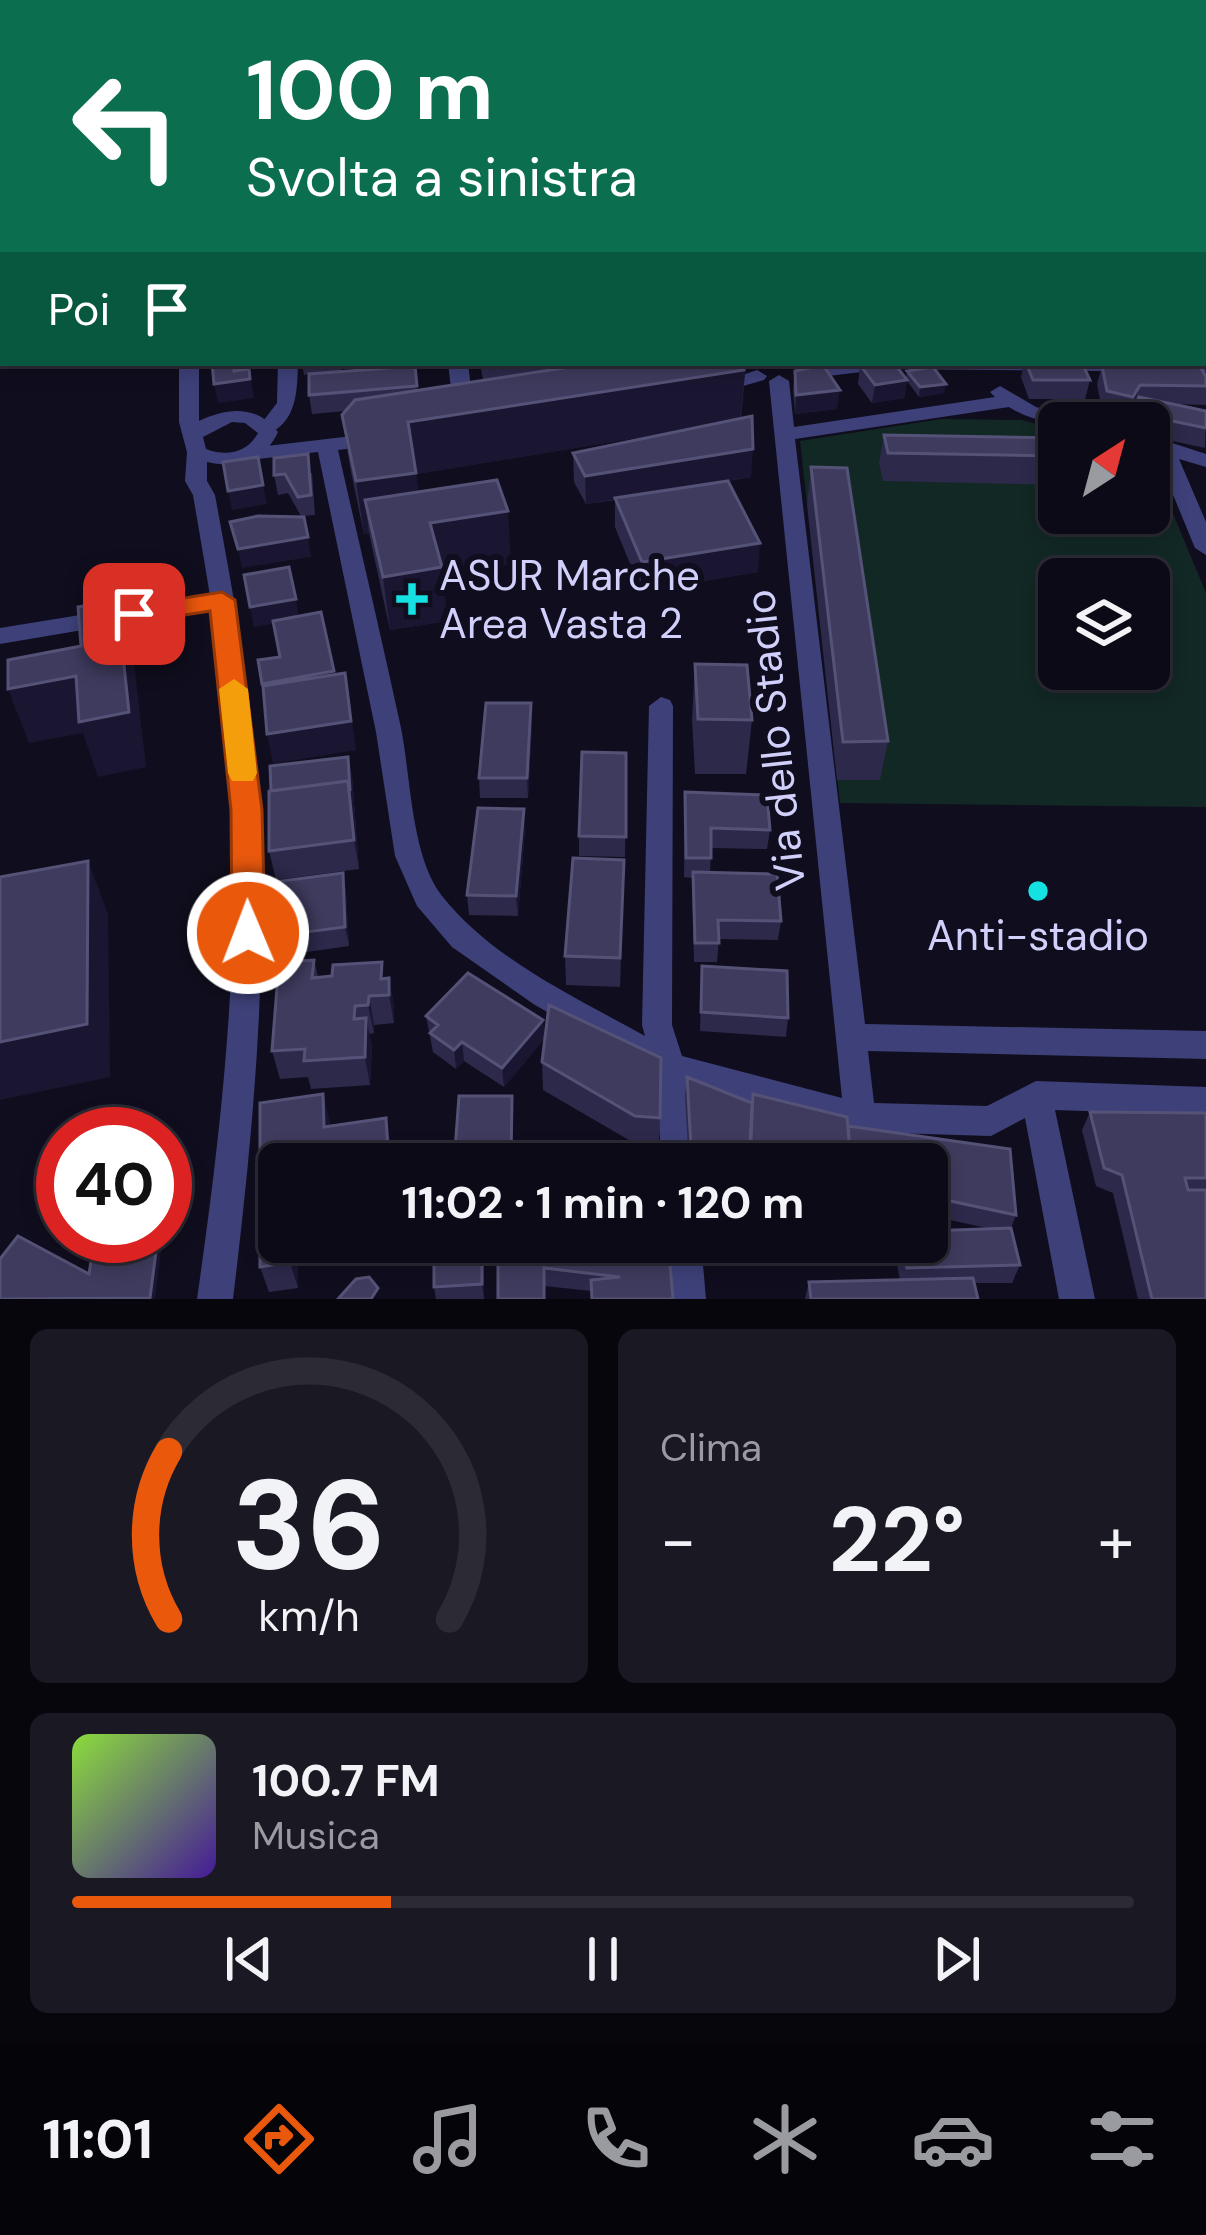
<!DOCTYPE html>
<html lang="it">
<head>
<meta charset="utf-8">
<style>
	:root { --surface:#0c0a16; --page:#1a1823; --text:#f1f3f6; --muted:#9a9aa1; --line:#2c2b35; --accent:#ea580c }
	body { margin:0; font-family:"DM Sans",sans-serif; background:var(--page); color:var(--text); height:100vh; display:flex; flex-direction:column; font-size:45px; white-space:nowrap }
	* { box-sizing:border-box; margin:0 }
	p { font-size:39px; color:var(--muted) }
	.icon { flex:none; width:66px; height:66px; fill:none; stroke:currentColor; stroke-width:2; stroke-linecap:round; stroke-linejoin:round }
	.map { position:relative; height:1299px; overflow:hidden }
	.details { display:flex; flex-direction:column; gap:30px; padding:30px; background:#07060c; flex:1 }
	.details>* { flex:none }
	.guide { position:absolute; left:0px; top:0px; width:1206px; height:366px; box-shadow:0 6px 18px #0003,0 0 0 3px var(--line); background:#0b6e4f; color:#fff; overflow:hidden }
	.needle { width:78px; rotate:36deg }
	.buttons { position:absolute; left:1038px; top:402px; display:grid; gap:24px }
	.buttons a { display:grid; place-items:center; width:132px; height:132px; border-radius:18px; background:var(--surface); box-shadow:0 6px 18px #0003,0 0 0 3px var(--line); font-size:60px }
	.speed { position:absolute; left:36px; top:1107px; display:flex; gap:24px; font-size:60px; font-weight:700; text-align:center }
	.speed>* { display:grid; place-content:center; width:156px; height:156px; border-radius:50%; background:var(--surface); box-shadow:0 6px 18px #0003,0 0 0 3px var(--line); line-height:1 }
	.speed .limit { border:18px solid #d22; background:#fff; color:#111 }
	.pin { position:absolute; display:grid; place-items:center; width:102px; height:102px; color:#fff; margin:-51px; border-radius:24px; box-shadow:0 6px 18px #0006 }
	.me { position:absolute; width:132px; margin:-66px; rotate:359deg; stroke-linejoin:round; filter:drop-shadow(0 0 9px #0008) }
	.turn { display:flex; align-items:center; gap:42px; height:252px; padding:0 48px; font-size:54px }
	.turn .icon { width:156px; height:156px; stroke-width:2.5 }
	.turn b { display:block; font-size:84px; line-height:102px }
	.then { display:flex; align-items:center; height:114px; padding:0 48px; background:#0003; gap:24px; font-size:45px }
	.big { font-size:90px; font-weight:700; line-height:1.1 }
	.details .card { flex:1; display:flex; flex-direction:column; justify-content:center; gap:18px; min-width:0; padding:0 42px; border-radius:18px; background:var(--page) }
	.details .dial { align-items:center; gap:0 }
	.dial svg { height:312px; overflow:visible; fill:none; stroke:var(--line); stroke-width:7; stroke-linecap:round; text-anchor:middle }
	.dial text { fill:var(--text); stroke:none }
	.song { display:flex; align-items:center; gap:36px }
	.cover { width:144px; height:144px; border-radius:18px; background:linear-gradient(135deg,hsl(90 70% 55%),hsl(260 70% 35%)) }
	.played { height:12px; border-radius:6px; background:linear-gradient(90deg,var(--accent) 30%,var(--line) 30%) }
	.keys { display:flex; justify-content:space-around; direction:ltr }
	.heat { display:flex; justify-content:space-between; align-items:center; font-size:66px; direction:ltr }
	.details .tiles { flex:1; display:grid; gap:30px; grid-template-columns:1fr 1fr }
	.card:last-child { grid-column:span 2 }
	.trip { position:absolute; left:258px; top:1143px; width:690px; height:120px; border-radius:18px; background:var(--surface); box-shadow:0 6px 18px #0003,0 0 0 3px var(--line); font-weight:700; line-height:120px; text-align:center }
	.tabs { display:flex; height:192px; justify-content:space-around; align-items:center; background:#050409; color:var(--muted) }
	.tabs .icon { width:84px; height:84px }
	.tabs .current { color:var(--accent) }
	.tabs b { font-size:54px; color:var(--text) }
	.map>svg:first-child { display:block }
</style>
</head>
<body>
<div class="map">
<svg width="1206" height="1299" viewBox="0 0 1206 1299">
	<rect width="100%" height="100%" fill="#100e1e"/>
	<path fill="#122825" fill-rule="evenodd" d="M941,419L1022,420L1059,430V513H1149V456L1206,593V807L840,803L800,441ZM1059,579H1149V669H1059Z"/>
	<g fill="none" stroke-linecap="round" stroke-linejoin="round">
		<path fill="#3e4179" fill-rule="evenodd" d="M293,0H305V3H293Z
			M408,0H420V3H408Z
			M672,0H684L685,3H673Z
			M1203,114H1206V125H1203Z
			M1203,159L1206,160V173L1203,172Z
			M1203,360L1206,372L886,369L803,379L793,373L803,367L843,363Z
			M278,363H298C297,393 297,421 267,435L257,429L277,403Z
			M448,363H468L474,414L471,418L464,420L454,414Z
			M757,370L767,376L764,380L715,394L705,388Z
			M779,375L789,381L794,427L995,397L990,392L1000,386L1036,407L1081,419L1084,423C1057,423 1034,423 1009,407L795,439L865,1024L1206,1031V1059L868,1051L874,1103L987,1106L1036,1081L1206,1087V1115L1055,1110L1095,1299H1059L1025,1118L991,1136L860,1132L687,1085L694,1164H662L655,1073L535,1005L452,947L417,906L395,856L376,732L318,452L250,460L240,454L250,448L378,433L388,439L378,445L338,450C359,543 381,635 401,728C411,778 411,856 442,896C493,960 575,997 645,1036L642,1025L649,706L661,697L670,700L673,706L672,1025L682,1056L842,1098L769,381Z
			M1163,440L1206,454V467L1179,459L1206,522V555L1195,548L1155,451L1149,448L1150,441Z
			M222,592L230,595L234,600L230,605L0,644V628Z
			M667,1242H701L706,1299H670Z"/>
		<path fill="#3e4179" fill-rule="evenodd" d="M179,363H199V421C228,407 257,405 278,432C265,461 237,469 207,462V481L215,495C232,588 250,682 257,777C270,951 254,1126 233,1299H197C222,1126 241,952 231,777C226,682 209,589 193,495L185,481L187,452L179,422ZM232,422L245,423L258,433C247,453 227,457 206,449L203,437Z"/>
	</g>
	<path fill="#2c294b" d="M514,0H568L515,3Z
		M920,0H1088L1087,3H920Z
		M1088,0H1206V42L1203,41V3H1088Z
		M1203,42L1206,43V119L1203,117Z
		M1203,190H1206V221H1203Z
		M1203,231H1206V346L1203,343Z
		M302,363H342L341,371L415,366L417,390L483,380L480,363H746L741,418L751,477L728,481L758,572L641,591L615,527V500L586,504L574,482L573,453L690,429L416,474L418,492L511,564L443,575L447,621L390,630L369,533L364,534L350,467L342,415L346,411L312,414L309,395V374L304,375Z
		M1024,363H1082L1090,380L1085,399H1029L1021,377Z
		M860,365L906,379L907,371L944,393L919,397L907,381L904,398L872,403L858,384Z
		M1102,366L1206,377V405L1175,404L1206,411L1205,448L1149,436V423H1131L1137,403H1134L1128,416L1102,410L1097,384Z
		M795,371L837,409L795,414L793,389Z
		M884,435L1059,438V485L883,481L879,463Z
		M811,467L888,741L880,780H837L807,504Z
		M312,473L315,515L301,516L288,493L278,495L274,475Z
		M695,664L752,720L746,774H695L692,719Z
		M532,723L528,798H480L479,778Z
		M626,753L625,857L579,856V836Z
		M352,776L359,869L276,880L269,851Z
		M685,792L770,830L767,849L711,848L710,873L781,921L778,940L719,939L717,962H694L692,878L684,877Z
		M525,829L518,916L469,915L467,895Z
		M624,860L620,987L566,985L565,956Z
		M343,873L346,893L349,946L279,956L274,936Z
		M314,960L318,977L389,978L394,1007V1023L374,1025V1033L369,1034L372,1046L370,1085L311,1089L308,1077L280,1079L272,1051Z
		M702,966L788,1018L786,1037L700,1031Z
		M426,1016L543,1020L544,1039L504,1087L464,1061L456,1069L433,1052Z
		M542,1062L660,1118L659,1145L634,1143L543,1090Z
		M687,1077L752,1103L753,1094L847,1117L848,1126L1010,1149L1016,1215L1011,1228L1020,1265L1012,1283H975L978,1299H805L809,1282L900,1280L894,1250L896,1242H927V1231L991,1229L927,1215V1164H689L685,1096Z
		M323,1094L330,1126L386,1118L393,1164H279V1242H346V1252L298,1260V1288L269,1292L260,1267V1103Z
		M1090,1112L1206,1113V1299H1138L1113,1193L1096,1186L1082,1130Z
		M434,1242H595V1254L627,1253L626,1242H668L591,1291L545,1286V1299H498V1244L484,1243V1299H436L434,1287Z
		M773,1242H852L850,1253Z"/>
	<path fill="#1a1631" d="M222,363H266L267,365L235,369L237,381L249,369L254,398L218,403L214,384Z
		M746,363L740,421L416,474L422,525L365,500L369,533L364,534L356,481L408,422Z
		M907,380L904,398L872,403L875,385Z
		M946,384L944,393L919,397L920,387Z
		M1140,385L1134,403L1128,416L1133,397Z
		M840,390L837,409L795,414L796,395Z
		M753,449L751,477L586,504L585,476Z
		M263,485L267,504L232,510L228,491Z
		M508,511L511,564L443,575L447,621L390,630L383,577L430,523Z
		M308,537L311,557L242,568L238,549Z
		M760,543L758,572L641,591L642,562Z
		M296,599L299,619L254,627L250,607Z
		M117,600L133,654L146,767L98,777L83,733L29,743L8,689L76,676Z
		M334,671L337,691L267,704L262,684Z
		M345,673L356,750L273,764L267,734Z
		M531,703L532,723L528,798L527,778Z
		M348,757L352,776L359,869L354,840Z
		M524,809L525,829L518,916L516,896Z
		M88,861L108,914L110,1077L0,1100V1042Z
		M343,873L346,893L349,946L345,927Z
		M389,978L394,1007V1023L389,995Z
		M369,996L374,1025V1033L368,1005Z
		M366,1018L372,1046L370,1085L365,1057Z
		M543,1020L544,1039L504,1087L502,1068Z
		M462,1042L464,1061L456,1069L454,1050Z
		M323,1094L330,1122L331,1154L324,1127Z
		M512,1096L513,1115L512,1164H511Z
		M386,1118L391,1145L393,1164H389Z
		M165,1173L169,1182L165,1217Z
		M158,1236H163L155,1299H148Z
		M290,1242H292L298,1260V1288L290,1262Z
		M482,1242H484V1299L482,1284Z"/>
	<path fill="#3e3b5e" stroke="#555277" stroke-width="3" d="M231,0H252L251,3H230Z
		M311,0H336V3H311Z
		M436,0H459L460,3H436Z
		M936,0H1002L1007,3H940Z
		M1016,0H1084L1050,3H1019Z
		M1100,0H1131L1136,3H1105Z
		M1144,0H1175L1178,2L1149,3Z
		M1203,69H1206V90L1203,88Z
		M1203,231H1206V264H1203Z
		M1203,281H1206V300H1203Z
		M212,363H234V371L249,369L250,379L214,384Z
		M596,363H745L744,370L408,422L416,473L356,481L342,415L355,400Z
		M875,363H894L907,380L875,385L860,365Z
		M1026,363H1082L1090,380H1033Z
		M823,365L840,390L796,395L795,371Z
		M415,366L417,386L309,395V374Z
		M1102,366H1200L1206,377V386L1140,385L1133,397L1107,391Z
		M933,367L946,384L920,387L907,371Z
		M1139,397L1206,411V428L1134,413Z
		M752,416L753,449L585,476L573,453Z
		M884,435L1059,438V456L888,453Z
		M308,454L311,495L298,497L285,474L274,475V458Z
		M258,457L263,485L228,491L223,462Z
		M811,467L847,468L888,741L843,742Z
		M497,480L508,511L430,523L442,567L383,577L365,500Z
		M728,481L760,543L642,562L615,498Z
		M258,516L304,517L308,537L238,549L230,522Z
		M289,567L296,599L250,607L244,575Z
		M117,600L129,712L79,722L76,676L8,689V660L81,646L78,607Z
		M321,612L334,671L262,684L258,660L280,657L273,621Z
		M695,664L747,665L752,720L698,719Z
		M345,673L351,721L267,734L263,686Z
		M486,703H531L527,778H479Z
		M582,752L626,753V837L579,836Z
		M348,757L350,791L348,781L271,791L270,766Z
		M348,781L354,840L269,851V791Z
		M685,792L767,795L770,830L711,828V858H686Z
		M478,808L524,809L516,896L467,895Z
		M573,858L624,860L620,958L565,956Z
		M88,861L87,1024L0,1042V877Z
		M693,872L777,874L781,921L718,920L719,943H695Z
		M343,873L345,927L274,936V882Z
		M314,960L312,978L332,976L333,965L382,962L381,979L389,978V995L369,996L368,1005L355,1006L354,1019L366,1018L365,1057L304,1061L305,1049L272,1051L279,962Z
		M702,966L787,971L788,1018L701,1012Z
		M468,973L543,1020L502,1068L462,1042L454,1050L430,1033L438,1025L426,1016Z
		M549,1005L661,1058L660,1118L635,1116L542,1062Z
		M687,1077L752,1103L749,1164H692Z
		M323,1094L324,1127L386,1118L389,1164H279V1242H290V1262L260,1267V1103Z
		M753,1094L847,1117L851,1164H750Z
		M459,1096H512L511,1162H528V1164H454Z
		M1090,1112L1206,1113V1178H1185L1188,1190H1206V1299H1152L1122,1175L1104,1168Z
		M848,1126L1010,1149L1016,1215L927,1196V1164H851Z
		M1011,1228L1020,1265L907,1268L901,1242H927V1231Z
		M18,1236L89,1274L95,1236H158L150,1298L0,1299V1259Z
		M434,1242H482V1284L434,1287Z
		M498,1242H595L594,1254L628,1253V1242H668L673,1299H592L591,1280L620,1277L544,1268V1299H498Z
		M369,1277L378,1288L371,1299H338L356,1279Z
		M973,1278L978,1299H811L809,1282Z"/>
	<path fill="#ea580c" stroke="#983908" stroke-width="3" d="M222,592L235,600L262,810L265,933L260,943L248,947L236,943L232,933L231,810L210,611L134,623L120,614L134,606Z"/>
	<path fill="#f59e0b" d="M234,679L248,689L257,773L253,781H232L228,773L219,689Z"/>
	<g fill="#15e0e2" stroke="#100e1e" stroke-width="4.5">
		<path d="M406 581h12v12h12v12h-12v12h-12v-12h-12v-12h12z"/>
		<circle cx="1038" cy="891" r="12"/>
	</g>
	<g text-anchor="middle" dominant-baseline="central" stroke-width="12" stroke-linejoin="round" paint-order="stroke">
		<g font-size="42" fill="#d1d0fb" stroke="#100e1e" text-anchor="start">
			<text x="439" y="575">ASUR Marche<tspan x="439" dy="48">Area Vasta 2</tspan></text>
			<text x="1038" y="935" text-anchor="middle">Anti-stadio</text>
		</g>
		<g font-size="42" fill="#d1d0fb" stroke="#100e1e">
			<text transform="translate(775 740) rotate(-96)">Via dello Stadio</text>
		</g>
	</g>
</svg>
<div class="buttons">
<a><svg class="needle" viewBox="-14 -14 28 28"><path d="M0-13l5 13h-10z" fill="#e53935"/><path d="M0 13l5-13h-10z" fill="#9a9aa1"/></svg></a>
<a><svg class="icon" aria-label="layers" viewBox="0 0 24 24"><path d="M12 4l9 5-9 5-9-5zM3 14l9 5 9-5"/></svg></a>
</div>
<div class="speed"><div class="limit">40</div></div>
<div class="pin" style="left:134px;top:614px;background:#d93025"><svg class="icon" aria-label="arrive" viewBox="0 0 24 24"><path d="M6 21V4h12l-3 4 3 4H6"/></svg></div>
<svg class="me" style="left:248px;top:933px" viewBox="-20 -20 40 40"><circle r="17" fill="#ea580c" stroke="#fff" stroke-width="3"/><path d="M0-11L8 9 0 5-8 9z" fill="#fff"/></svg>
<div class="trip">11:02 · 1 min · 120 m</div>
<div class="guide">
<div class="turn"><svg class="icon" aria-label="left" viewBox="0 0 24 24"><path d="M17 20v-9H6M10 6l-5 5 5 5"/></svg><div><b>100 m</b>Svolta a sinistra</div></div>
<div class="then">Poi<svg class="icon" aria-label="arrive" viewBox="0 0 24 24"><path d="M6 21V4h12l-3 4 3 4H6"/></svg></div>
</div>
</div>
<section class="details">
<div class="tiles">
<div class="card dial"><svg viewBox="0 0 100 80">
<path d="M14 69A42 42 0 1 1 86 69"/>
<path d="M14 69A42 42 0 0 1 14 26" stroke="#ea580c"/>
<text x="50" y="56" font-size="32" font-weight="700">36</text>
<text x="50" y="72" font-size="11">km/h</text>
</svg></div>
<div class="card"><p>Clima</p>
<div class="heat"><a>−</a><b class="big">22°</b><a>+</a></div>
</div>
<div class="card">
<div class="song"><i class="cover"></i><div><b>100.7 FM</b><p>Musica</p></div></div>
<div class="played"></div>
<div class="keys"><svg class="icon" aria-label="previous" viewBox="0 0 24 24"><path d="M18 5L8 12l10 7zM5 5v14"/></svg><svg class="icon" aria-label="pause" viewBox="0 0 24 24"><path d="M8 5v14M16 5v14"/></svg><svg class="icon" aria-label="next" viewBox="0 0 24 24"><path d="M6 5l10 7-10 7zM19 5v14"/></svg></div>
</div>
</div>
</section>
<nav class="tabs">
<b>11:01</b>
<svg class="icon current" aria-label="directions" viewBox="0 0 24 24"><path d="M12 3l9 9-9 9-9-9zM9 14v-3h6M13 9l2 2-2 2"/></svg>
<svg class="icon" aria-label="music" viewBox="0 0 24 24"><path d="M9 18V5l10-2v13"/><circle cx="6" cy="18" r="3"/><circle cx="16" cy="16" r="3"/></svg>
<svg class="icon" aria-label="phone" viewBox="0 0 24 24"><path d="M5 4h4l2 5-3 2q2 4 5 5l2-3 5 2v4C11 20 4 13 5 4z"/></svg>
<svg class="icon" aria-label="climate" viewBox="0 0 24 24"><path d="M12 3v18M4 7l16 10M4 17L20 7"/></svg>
<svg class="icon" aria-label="car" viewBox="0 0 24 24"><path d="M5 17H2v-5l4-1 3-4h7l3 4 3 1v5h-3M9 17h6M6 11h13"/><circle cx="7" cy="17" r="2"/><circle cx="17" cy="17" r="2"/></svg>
<svg class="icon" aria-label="filters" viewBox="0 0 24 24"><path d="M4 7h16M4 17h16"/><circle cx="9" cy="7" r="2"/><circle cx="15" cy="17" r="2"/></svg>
</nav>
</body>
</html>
